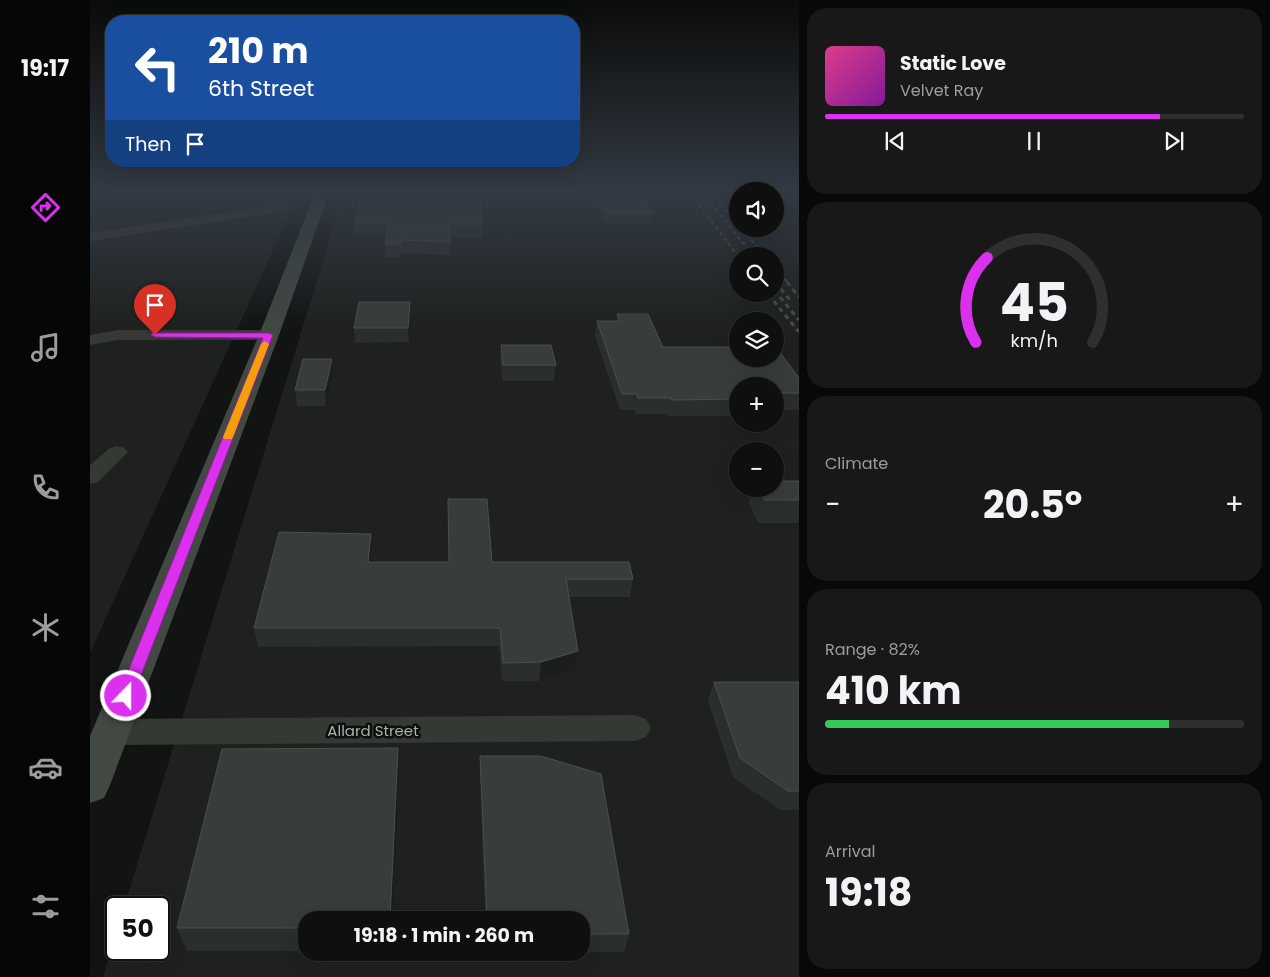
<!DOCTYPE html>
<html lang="en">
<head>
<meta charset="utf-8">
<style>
	:root { --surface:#0e0f0e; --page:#171817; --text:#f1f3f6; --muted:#9b9c9e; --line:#2e2f2e; --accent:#db30ee }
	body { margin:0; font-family:Poppins,sans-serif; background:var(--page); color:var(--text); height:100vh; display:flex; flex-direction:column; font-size:19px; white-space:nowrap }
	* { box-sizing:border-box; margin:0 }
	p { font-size:16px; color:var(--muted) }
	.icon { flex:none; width:28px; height:28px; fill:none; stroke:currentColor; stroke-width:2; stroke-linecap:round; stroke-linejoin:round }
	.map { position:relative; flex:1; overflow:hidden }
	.panel { display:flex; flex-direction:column; gap:8px; padding:8px; background:#080808; width:471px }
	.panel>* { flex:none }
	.hud { position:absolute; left:15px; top:15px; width:475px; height:152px; border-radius:20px; box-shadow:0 5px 20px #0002,0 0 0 1px var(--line); background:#1a4fa0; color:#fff; overflow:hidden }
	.controls { position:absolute; left:639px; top:182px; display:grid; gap:10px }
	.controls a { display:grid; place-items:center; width:55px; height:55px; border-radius:50%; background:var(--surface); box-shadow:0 5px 20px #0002,0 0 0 1px var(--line); font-size:25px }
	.speed { position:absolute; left:15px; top:896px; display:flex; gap:10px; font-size:25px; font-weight:700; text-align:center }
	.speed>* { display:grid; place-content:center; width:65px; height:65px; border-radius:50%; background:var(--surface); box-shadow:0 5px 20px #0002,0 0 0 1px var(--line); line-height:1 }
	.speed .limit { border:2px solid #111; border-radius:8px; background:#fff; color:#111 }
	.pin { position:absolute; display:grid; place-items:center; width:42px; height:42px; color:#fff; margin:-51px -21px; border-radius:50% 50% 50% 0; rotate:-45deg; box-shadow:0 0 5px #0007 }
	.pin .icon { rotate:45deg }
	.me { position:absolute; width:55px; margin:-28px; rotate:22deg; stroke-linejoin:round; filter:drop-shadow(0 0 4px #0008) }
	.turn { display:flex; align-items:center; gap:18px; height:105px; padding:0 20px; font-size:22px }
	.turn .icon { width:65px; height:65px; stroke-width:2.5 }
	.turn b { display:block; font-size:35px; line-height:42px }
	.then { display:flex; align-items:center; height:48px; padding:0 20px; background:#0003; gap:10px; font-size:19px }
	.big { font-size:38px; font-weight:700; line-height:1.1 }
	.panel .card { flex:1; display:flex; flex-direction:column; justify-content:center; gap:8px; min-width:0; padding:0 18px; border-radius:20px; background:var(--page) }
	.panel .dial { align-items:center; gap:0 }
	.dial svg { height:130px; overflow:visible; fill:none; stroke:var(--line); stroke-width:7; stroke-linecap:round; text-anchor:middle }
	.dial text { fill:var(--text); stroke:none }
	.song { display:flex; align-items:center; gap:15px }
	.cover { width:60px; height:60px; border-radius:8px; background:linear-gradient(135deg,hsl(330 70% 55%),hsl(290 70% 35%)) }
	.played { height:5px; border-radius:2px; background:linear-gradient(90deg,var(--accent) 80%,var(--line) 80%) }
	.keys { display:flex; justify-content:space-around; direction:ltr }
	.heat { display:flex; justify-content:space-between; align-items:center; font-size:28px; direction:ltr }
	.charge { height:8px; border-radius:4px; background:linear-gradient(90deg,#34c759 82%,var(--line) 0) }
	.trip { position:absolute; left:208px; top:911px; width:292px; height:50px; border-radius:20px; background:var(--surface); box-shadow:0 5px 20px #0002,0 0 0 1px var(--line); font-weight:700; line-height:50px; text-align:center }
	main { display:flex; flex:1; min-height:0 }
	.tabs { display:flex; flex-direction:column; width:90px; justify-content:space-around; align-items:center; background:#060606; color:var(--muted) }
	.tabs .icon { width:35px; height:35px }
	.tabs .current { color:var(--accent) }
	.tabs b { font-size:22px; color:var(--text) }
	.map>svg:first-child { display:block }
</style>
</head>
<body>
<main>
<nav class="tabs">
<b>19:17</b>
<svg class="icon current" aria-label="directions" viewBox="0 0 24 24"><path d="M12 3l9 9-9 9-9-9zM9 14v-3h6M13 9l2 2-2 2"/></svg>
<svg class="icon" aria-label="music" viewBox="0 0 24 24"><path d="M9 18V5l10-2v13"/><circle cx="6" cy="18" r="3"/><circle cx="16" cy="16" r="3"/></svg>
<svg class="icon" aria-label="phone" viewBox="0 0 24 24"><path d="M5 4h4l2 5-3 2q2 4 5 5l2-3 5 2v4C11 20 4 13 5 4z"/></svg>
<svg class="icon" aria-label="climate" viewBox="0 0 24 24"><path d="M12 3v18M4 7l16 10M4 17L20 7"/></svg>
<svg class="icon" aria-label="car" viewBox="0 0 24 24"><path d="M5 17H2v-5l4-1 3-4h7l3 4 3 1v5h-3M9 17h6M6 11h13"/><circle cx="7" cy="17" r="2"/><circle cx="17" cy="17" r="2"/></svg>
<svg class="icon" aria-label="filters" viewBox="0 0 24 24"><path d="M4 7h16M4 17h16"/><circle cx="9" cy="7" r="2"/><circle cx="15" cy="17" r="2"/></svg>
</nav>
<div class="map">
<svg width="709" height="977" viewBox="0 0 709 977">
	<rect width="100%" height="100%" fill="#121413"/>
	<path fill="#1e211f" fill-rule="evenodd" d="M0,193H209L0,653Z
		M254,193H647L648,229H685V193H709V977H13L26,933V950H69V908L34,907ZM648,256H685V294H648ZM648,321H685V359H648ZM648,386H685V424H648ZM648,451H685V489H648ZM216,920H491V952H216Z"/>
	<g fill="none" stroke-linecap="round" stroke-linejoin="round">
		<path fill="#343934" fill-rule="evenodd" d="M192,204L196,205L198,208L196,211L0,241V233Z
			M28,330H179L185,331L187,335L185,339L179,340H28L0,345V335Z
			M27,446L34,448L38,452L8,482L0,484V465L20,448Z
			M545,715L556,719L561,728L556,737L545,741L21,745L10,741L5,732L10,723L21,719Z"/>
		<path fill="#424942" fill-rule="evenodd" d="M225,193H239L189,335L20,785L14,798L0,803V736L169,335Z"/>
		<path stroke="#474e47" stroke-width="2.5" stroke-dasharray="4 3" stroke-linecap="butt" d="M600,193L648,256
			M612,193L664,256
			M621,193L648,224
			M652,229L675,256
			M685,268L698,283"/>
		<path stroke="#474e47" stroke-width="3" stroke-dasharray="5 4" stroke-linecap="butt" d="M685,282L701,301
			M697,282L709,297
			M678,294L709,332
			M690,297L709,320"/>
	</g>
	<path fill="#2b2f2c" d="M501,193H549L563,213L561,224H517Z
		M374,198L392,224V237H360V255L312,253L311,257H296L295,244L297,235H265V223Z
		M320,302V316L319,342L265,343L264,328Z
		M527,314L573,347L709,378V410H685V386H648V410H645L643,416H578V414H546L544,410H530L505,336L507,321H526Z
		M411,345L466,365L464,381H413L410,360Z
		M243,375L236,406H207L205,390Z
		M709,481V523H668L659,504L663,489H685Z
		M282,552L281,562H402L543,579L540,597H479L488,651L486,670L449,681H412L409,646L168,647L164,628Z
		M624,682H709V810H690L643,777L618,701Z
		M390,756L539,934L534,952H491V920L395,916L390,775Z
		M310,773L303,920H216V951H97L87,928Z"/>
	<path fill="#1c1e1d" d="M320,302V316L319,342L318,328Z
		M242,359L243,375L236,406L235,390Z
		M281,534L282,552L279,580L278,562Z
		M488,651L486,670L449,681L451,662Z
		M308,748L310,773L303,920H300Z"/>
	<path fill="#383d39" stroke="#49504a" d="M272,193H373L374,198H390L392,224H359L360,242L311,240V244H295L299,223H265Z
		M508,193H549L563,213H518Z
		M269,302H320L318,328H264Z
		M527,314H558L573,347H648V359H685V347H686L709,378V393H685V386H648V393H644L648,399L582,400L581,398H548L547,394H532L507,321H530Z
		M411,345H461L466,365H413Z
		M213,359H242L235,390H205Z
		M685,481H709V500H675L669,489H685Z
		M358,499H397L402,562H539L543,579H476L488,651L451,662L413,663L410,628H164L189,532L281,534L278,562H359Z
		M624,682H709V791H698L650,758Z
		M308,748L300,920H216V928H87L132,749Z
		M390,756H451L511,774L539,934H491V920H377V916H397Z"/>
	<linearGradient id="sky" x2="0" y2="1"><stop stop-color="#0a0b0a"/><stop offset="0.58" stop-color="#333a44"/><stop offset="1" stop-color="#333a44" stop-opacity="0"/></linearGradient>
	<rect width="709" height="330" fill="url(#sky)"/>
	<path fill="#db30ee" stroke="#8e1f9b" d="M62,333H179L183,335L43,696L41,700L36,702L30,700L28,696L173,338L65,337L61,335Z"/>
	<path fill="#f59e0b" d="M175,341L179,344L143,437L142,439H134L133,437L171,344Z"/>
	<g text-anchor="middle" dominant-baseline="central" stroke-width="5" stroke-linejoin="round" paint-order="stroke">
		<g font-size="15" fill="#a5b4a4" stroke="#0d0f0e">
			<text x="283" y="730">Allard Street</text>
		</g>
	</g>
</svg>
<div class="controls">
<a><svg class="icon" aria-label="sound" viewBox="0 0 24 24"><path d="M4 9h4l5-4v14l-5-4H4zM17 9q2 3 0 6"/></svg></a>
<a><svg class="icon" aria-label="search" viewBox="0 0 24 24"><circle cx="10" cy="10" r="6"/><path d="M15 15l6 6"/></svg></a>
<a><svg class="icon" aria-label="layers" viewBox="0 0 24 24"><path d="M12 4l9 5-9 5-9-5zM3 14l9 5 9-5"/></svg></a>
<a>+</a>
<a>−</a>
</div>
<div class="speed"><div class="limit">50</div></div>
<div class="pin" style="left:65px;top:335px;background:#d93025"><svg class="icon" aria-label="arrive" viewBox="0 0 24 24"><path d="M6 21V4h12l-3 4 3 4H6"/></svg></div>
<svg class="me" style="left:36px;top:696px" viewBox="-20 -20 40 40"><circle r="17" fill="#db30ee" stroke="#fff" stroke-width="3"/><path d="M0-11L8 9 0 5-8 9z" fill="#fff"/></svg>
<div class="trip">19:18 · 1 min · 260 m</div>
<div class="hud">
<div class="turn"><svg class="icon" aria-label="left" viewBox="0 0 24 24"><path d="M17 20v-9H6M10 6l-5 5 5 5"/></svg><div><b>210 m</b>6th Street</div></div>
<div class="then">Then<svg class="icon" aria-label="arrive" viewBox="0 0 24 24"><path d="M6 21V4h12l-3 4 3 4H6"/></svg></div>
</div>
</div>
<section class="panel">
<div class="card">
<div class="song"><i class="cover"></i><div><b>Static Love</b><p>Velvet Ray</p></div></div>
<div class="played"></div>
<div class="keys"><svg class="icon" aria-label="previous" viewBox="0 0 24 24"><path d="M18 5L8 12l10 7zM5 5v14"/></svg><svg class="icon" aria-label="pause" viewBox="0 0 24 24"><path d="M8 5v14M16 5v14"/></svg><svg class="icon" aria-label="next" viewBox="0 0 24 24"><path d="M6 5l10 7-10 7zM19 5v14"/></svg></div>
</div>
<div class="card dial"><svg viewBox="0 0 100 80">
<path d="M14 69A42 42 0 1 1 86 69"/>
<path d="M14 69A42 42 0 0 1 21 17" stroke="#db30ee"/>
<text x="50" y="56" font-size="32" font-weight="700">45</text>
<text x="50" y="72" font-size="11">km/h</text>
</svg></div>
<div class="card"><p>Climate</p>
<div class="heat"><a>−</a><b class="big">20.5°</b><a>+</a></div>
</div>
<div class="card"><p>Range · 82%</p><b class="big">410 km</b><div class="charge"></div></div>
<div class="card"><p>Arrival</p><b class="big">19:18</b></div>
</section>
</main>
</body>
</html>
